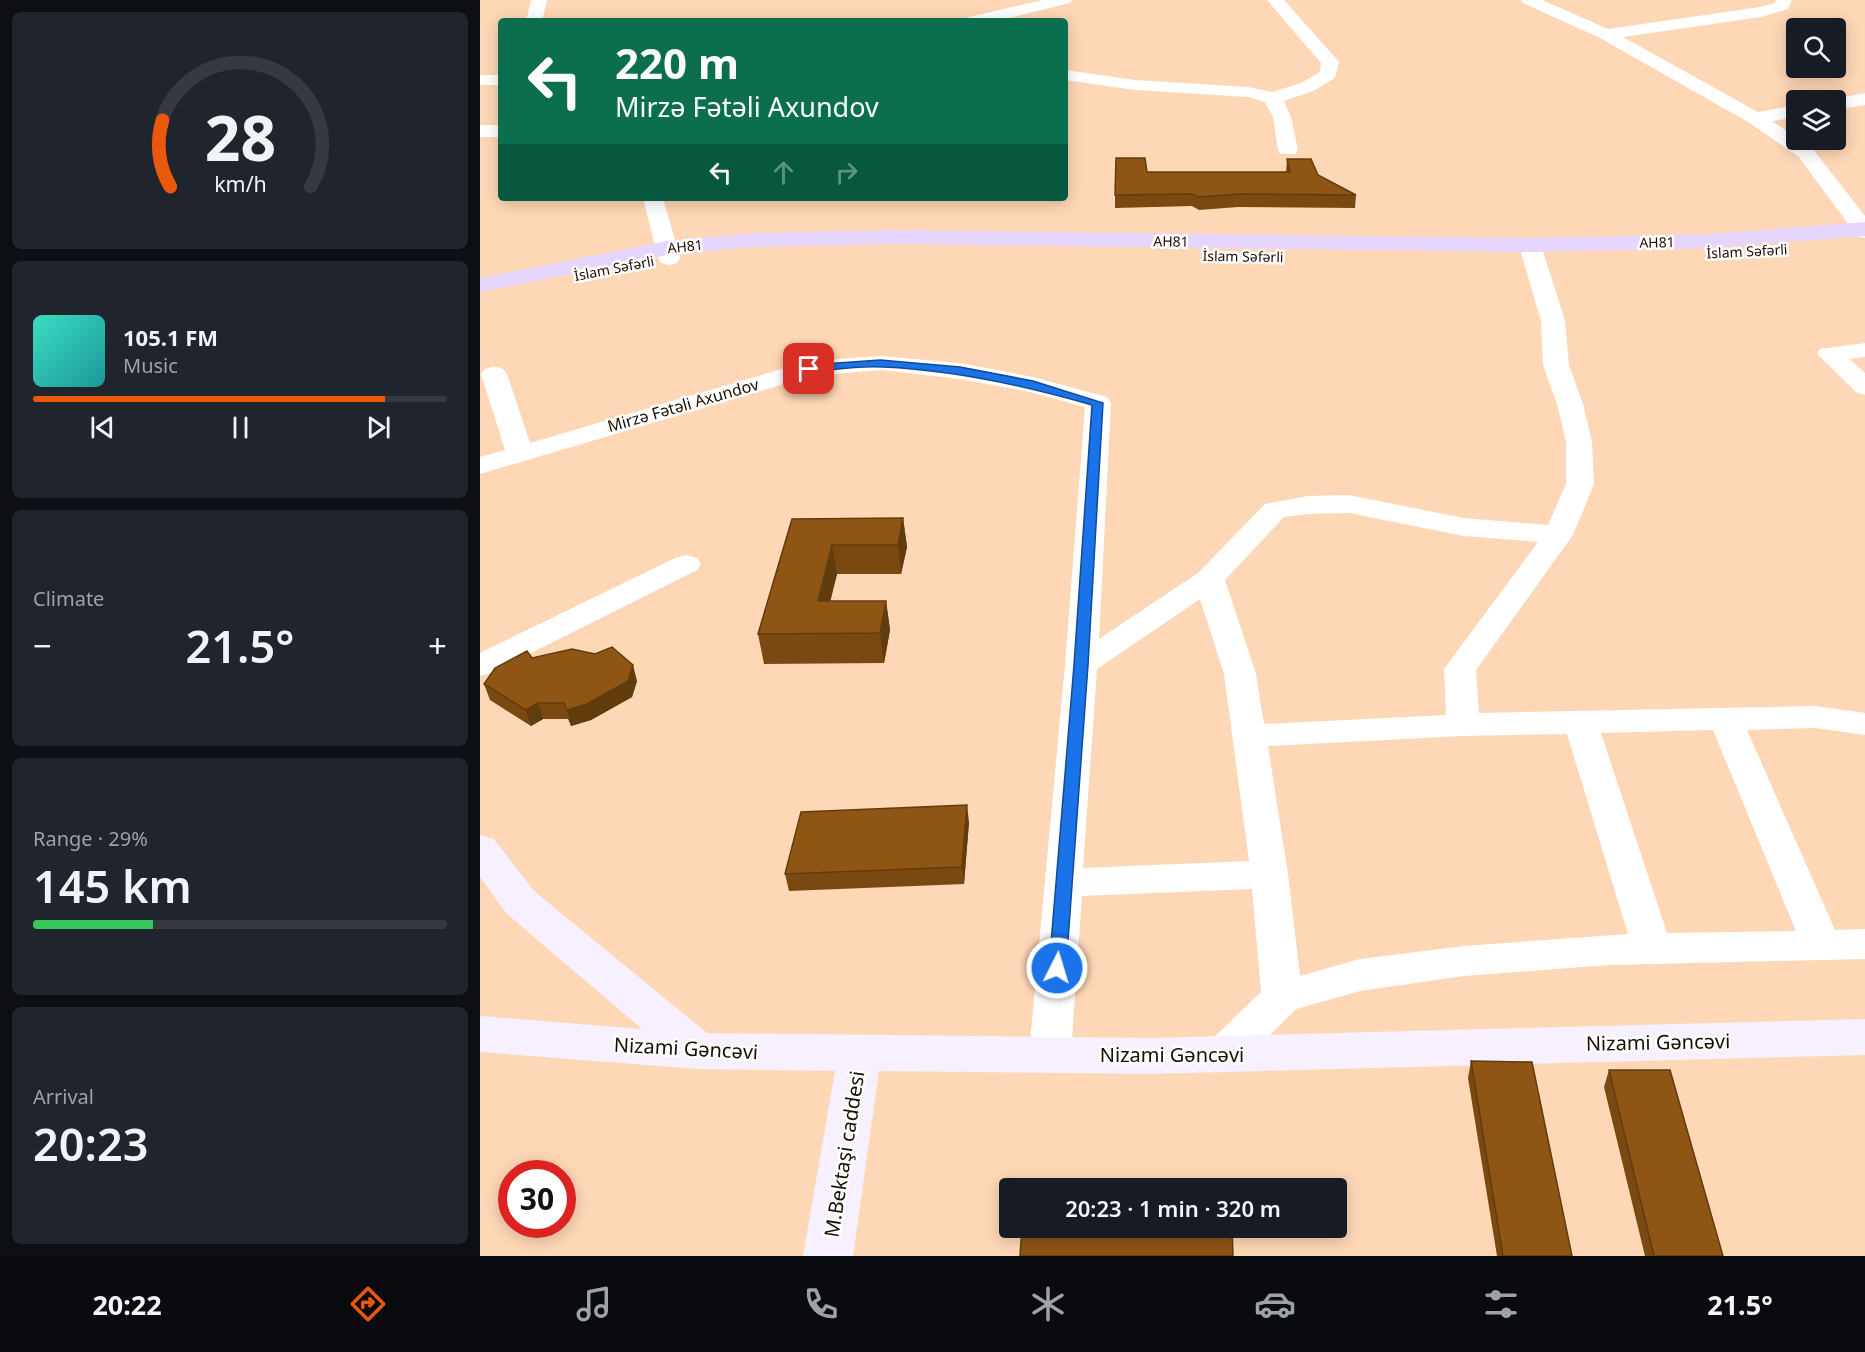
<!DOCTYPE html>
<html lang="en">
<head>
<meta charset="utf-8">
<style>
	:root { --surface:#171b24; --page:#20242c; --text:#f1f3f6; --muted:#9ea1a6; --line:#363941; --accent:#ea580c }
	body { margin:0; font-family:"Noto Sans",sans-serif; background:var(--page); color:var(--text); height:100vh; display:flex; flex-direction:column; font-size:22px; white-space:nowrap }
	* { box-sizing:border-box; margin:0 }
	p { font-size:20px; color:var(--muted) }
	.icon { flex:none; width:33px; height:33px; fill:none; stroke:currentColor; stroke-width:2; stroke-linecap:round; stroke-linejoin:round }
	.map { position:relative; flex:1; overflow:hidden }
	.side { display:flex; flex-direction:column; gap:12px; padding:12px; background:#0d0f14; width:480px }
	.side>* { flex:none }
	.banner { position:absolute; left:18px; top:18px; width:570px; height:183px; border-radius:6px; box-shadow:0 3px 15px #0003; background:#0b6e4f; color:#fff; overflow:hidden }
	.tools { position:absolute; left:1306px; top:18px; display:grid; gap:12px }
	.tools a { display:grid; place-items:center; width:60px; height:60px; border-radius:6px; background:var(--surface); box-shadow:0 3px 15px #0003; font-size:30px }
	.speed { position:absolute; left:18px; top:1160px; display:flex; gap:12px; font-size:30px; font-weight:700; text-align:center }
	.speed>* { display:grid; place-content:center; width:78px; height:78px; border-radius:50%; background:var(--surface); box-shadow:0 3px 15px #0003; line-height:1 }
	.speed .limit { border:9px solid #d22; background:#fff; color:#111 }
	.pin { position:absolute; display:grid; place-items:center; width:51px; height:51px; color:#fff; margin:-26px; border-radius:12px; box-shadow:0 3px 9px #0006 }
	.me { position:absolute; width:66px; margin:-33px; rotate:5deg; stroke-linejoin:round; filter:drop-shadow(0 0 4px #0008) }
	.turn { display:flex; align-items:center; gap:21px; height:126px; padding:0 18px; font-size:27px }
	.turn .icon { width:78px; height:78px; stroke-width:2.5 }
	.turn b { display:block; font-size:42px; line-height:51px }
	.lanes { display:flex; align-items:center; height:57px; padding:0 18px; background:#0003; justify-content:center; gap:30px; direction:ltr }
	.lanes .off { opacity:.35 }
	.big { font-size:45px; font-weight:600; line-height:1.1 }
	.side .tile { flex:1; display:flex; flex-direction:column; justify-content:center; gap:9px; min-width:0; padding:0 21px; border-radius:9px; background:var(--page) }
	.side .dial { align-items:center; gap:0 }
	.dial svg { height:156px; overflow:visible; fill:none; stroke:var(--line); stroke-width:7; stroke-linecap:round; text-anchor:middle }
	.dial text { fill:var(--text); stroke:none }
	.song { display:flex; align-items:center; gap:18px }
	.cover { width:72px; height:72px; border-radius:9px; background:linear-gradient(135deg,hsl(170 70% 55%),hsl(180 70% 35%)) }
	.played { height:6px; border-radius:3px; background:linear-gradient(90deg,var(--accent) 85%,var(--line) 85%) }
	.keys { display:flex; justify-content:space-around; direction:ltr }
	.heat { display:flex; justify-content:space-between; align-items:center; font-size:33px; direction:ltr }
	.charge { height:9px; border-radius:4px; background:linear-gradient(90deg,#34c759 29%,var(--line) 0) }
	.trip { position:absolute; left:519px; top:1178px; width:348px; height:60px; border-radius:6px; background:var(--surface); box-shadow:0 3px 15px #0003; font-weight:600; line-height:60px; text-align:center }
	.dock { display:flex; height:96px; justify-content:space-around; align-items:center; background:#090b0e; color:var(--muted) }
	.dock .icon { width:42px; height:42px }
	.dock .active { color:var(--accent) }
	.dock b { font-size:27px; color:var(--text) }
	main { display:flex; flex:1; min-height:0 }
	.map>svg:first-child { display:block }
</style>
</head>
<body>
<main>
<section class="side">
<div class="tile dial"><svg viewBox="0 0 100 80">
<path d="M14 69A42 42 0 1 1 86 69"/>
<path d="M14 69A42 42 0 0 1 10 35" stroke="#ea580c"/>
<text x="50" y="56" font-size="32" font-weight="700">28</text>
<text x="50" y="72" font-size="11">km/h</text>
</svg></div>
<div class="tile">
<div class="song"><i class="cover"></i><div><b>105.1 FM</b><p>Music</p></div></div>
<div class="played"></div>
<div class="keys"><svg class="icon" aria-label="previous" viewBox="0 0 24 24"><path d="M18 5L8 12l10 7zM5 5v14"/></svg><svg class="icon" aria-label="pause" viewBox="0 0 24 24"><path d="M8 5v14M16 5v14"/></svg><svg class="icon" aria-label="next" viewBox="0 0 24 24"><path d="M6 5l10 7-10 7zM19 5v14"/></svg></div>
</div>
<div class="tile"><p>Climate</p>
<div class="heat"><a>−</a><b class="big">21.5°</b><a>+</a></div>
</div>
<div class="tile"><p>Range · 29%</p><b class="big">145 km</b><div class="charge"></div></div>
<div class="tile"><p>Arrival</p><b class="big">20:23</b></div>
</section>
<div class="map">
<svg width="1385" height="1256" viewBox="0 0 1385 1256">
	<rect width="100%" height="100%" fill="#fed7b6"/>
	<g fill="none" stroke-linecap="round" stroke-linejoin="round">
		<path fill="#fff" fill-rule="evenodd" d="M51,0H67L62,21H46Z
			M563,0H592L590,3L516,21H487L489,17Z
			M787,0H804L859,62L855,78L833,91L804,101L811,117L818,150L815,154H801L798,150L793,117L785,102L768,97L655,90L585,80V70L655,80L768,87L792,92L821,83L840,72L841,63Z
			M1041,0H1062L1128,29L1280,7L1295,3L1296,0H1312L1308,9L1281,17L1143,37L1278,112L1317,105V117L1292,121L1332,148L1385,216V238L1377,236L1318,156L1268,122L1120,38L1043,3Z
			M0,75H21V85H0Z
			M1385,93V105L1356,110V100H1349Z
			M0,125H21V137H0Z
			M163,198H183L200,258L197,263L189,265L181,263L178,258Z
			M1050,238L1058,240L1061,245L1085,321L1089,365L1103,404L1112,442L1114,484L1093,535L996,670L999,713L1335,706L1385,713V735L1335,728L1267,730L1355,930L1385,929V959L1129,965L984,976L880,991L816,1009L759,1066L744,1071L729,1066L723,1054L729,1042L781,992L772,889L602,896L591,1053L585,1065L570,1070L555,1065L549,1053L585,665L605,407L550,392L480,379L401,370L331,376L0,474V457L25,450L1,374L5,369L14,366L23,369L27,374L50,443L329,361L401,356L480,363L553,377L627,397L631,403L619,639L718,573L785,504L828,496L869,495L984,518L1068,525L1086,484V442L1077,404L1063,365L1061,321L1039,245L1042,240ZM869,513L984,536L1058,542L964,669L966,715L784,724L776,674L745,580L804,517L828,514ZM720,599L744,674L769,861L603,868L617,669ZM1233,730L1316,931L1187,933L1121,733ZM1087,734L1148,934L984,946L880,959L820,976L808,874L788,746L983,736Z
			M1385,343V357L1369,359L1385,373V395L1376,392L1337,354L1340,349Z
			M206,555L217,558L221,564L217,570L11,673L0,676V653L195,558Z"/>
		<path fill="#f6f0ff" fill-rule="evenodd" d="M0,835L14,839L54,891L227,1033L670,1038L1385,1019V1055L670,1074L399,1071L373,1256H323L355,1071L218,1069L0,1052V1016L162,1029L26,913L0,877Z"/>
		<path fill="#e6d6fe" fill-rule="evenodd" d="M1385,222V236L1229,248L1050,252L419,244L273,247L187,255L0,292V278L187,241L273,233L419,230L1050,238L1229,234Z"/>
	</g>
	<path fill="#7a4911" d="M807,159L876,195L875,208L758,207L719,210L712,206L635,208V195L667,172H806Z
		M423,518L427,547L421,574H357L350,601H406L410,630L404,663L284,664L278,634L312,519Z
		M115,654L157,681L152,697L111,720L91,726L88,719H63L51,726L10,700L4,684L52,658Z
		M489,822L484,884L309,891L305,874Z
		M991,1061L1092,1256H1017L988,1078Z
		M1129,1070L1243,1256H1165L1124,1087Z"/>
	<path fill="#633c0e" d="M423,518L427,547L421,574L418,545Z
		M352,545L357,574L343,631L338,601Z
		M406,601L410,630L404,663L400,633Z
		M153,665L157,681L152,697L111,720L91,726L87,710Z
		M58,703L63,719L51,726L46,710Z
		M487,805L489,822L484,884L482,867Z"/>
	<path fill="#8e5514" stroke="#633c0e" stroke-width="1.5" d="M636,158H665L667,172H810L807,159H831L838,175L876,195L759,194L719,197L712,194L635,195Z
		M423,518L418,545H352L338,601H406L400,633L278,634L312,519Z
		M132,647L153,665L148,681L107,704L87,710L84,703H58L46,710L4,684L15,668L47,651L52,658L92,649L115,654Z
		M487,805L482,867L305,874L321,812Z
		M991,1061L1052,1062L1092,1256H1023Z
		M1129,1070H1190L1243,1256H1174Z
		M542,1227H752L753,1256H540Z"/>
	<path fill="#1a73e8" stroke="#114b97" stroke-width="1.5" d="M400,360L480,367L553,381L623,403L608,665L586,968L583,973L577,975L571,973L569,968L594,665L612,405C543,385 474,370 403,367C379,365 353,370 329,372L324,369L329,365Z"/>
	<g text-anchor="middle" dominant-baseline="central" stroke-width="5" stroke-linejoin="round" paint-order="stroke">
		<g font-size="14" fill="#1d0d01" stroke="#fff">
			<text transform="translate(691 241) rotate(1)">AH81</text>
			<text transform="translate(1177 242) rotate(-1)">AH81</text>
			<text transform="translate(205 246) rotate(-6)">AH81</text>
			<text transform="translate(1267 251) rotate(-3)">İslam Səfərli</text>
			<text transform="translate(763 256) rotate(1)">İslam Səfərli</text>
			<text transform="translate(134 268) rotate(-11)">İslam Səfərli</text>
		</g>
		<g font-size="16" fill="#1d0d01" stroke="#fff">
			<text transform="translate(203 405) rotate(-16)">Mirzə Fətəli Axundov</text>
		</g>
		<g font-size="20" fill="#1d0d01" stroke="#fff">
			<text transform="translate(1178 1042) rotate(-1)">Nizami Gəncəvi</text>
			<text transform="translate(206 1048) rotate(3)">Nizami Gəncəvi</text>
			<text x="692" y="1054">Nizami Gəncəvi</text>
			<text transform="translate(364 1154) rotate(-81)">M.Bektaşi caddesi</text>
		</g>
	</g>
</svg>
<div class="tools">
<a><svg class="icon" aria-label="search" viewBox="0 0 24 24"><circle cx="10" cy="10" r="6"/><path d="M15 15l6 6"/></svg></a>
<a><svg class="icon" aria-label="layers" viewBox="0 0 24 24"><path d="M12 4l9 5-9 5-9-5zM3 14l9 5 9-5"/></svg></a>
</div>
<div class="speed"><div class="limit">30</div></div>
<div class="pin" style="left:329px;top:369px;background:#d93025"><svg class="icon" aria-label="arrive" viewBox="0 0 24 24"><path d="M6 21V4h12l-3 4 3 4H6"/></svg></div>
<svg class="me" style="left:577px;top:968px" viewBox="-20 -20 40 40"><circle r="17" fill="#1a73e8" stroke="#fff" stroke-width="3"/><path d="M0-11L8 9 0 5-8 9z" fill="#fff"/></svg>
<div class="trip">20:23 · 1 min · 320 m</div>
<div class="banner">
<div class="turn"><svg class="icon" aria-label="left" viewBox="0 0 24 24"><path d="M17 20v-9H6M10 6l-5 5 5 5"/></svg><div><b>220 m</b>Mirzə Fətəli Axundov</div></div>
<div class="lanes"><svg class="icon" aria-label="left" viewBox="0 0 24 24"><path d="M17 20v-9H6M10 6l-5 5 5 5"/></svg><svg class="icon off" aria-label="ahead" viewBox="0 0 24 24"><path d="M12 20V5M6 11l6-6 6 6"/></svg><svg class="icon off" aria-label="right" viewBox="0 0 24 24"><path d="M7 20v-9h11M14 6l5 5-5 5"/></svg></div>
</div>
</div>
</main>
<nav class="dock">
<b>20:22</b>
<svg class="icon active" aria-label="directions" viewBox="0 0 24 24"><path d="M12 3l9 9-9 9-9-9zM9 14v-3h6M13 9l2 2-2 2"/></svg>
<svg class="icon" aria-label="music" viewBox="0 0 24 24"><path d="M9 18V5l10-2v13"/><circle cx="6" cy="18" r="3"/><circle cx="16" cy="16" r="3"/></svg>
<svg class="icon" aria-label="phone" viewBox="0 0 24 24"><path d="M5 4h4l2 5-3 2q2 4 5 5l2-3 5 2v4C11 20 4 13 5 4z"/></svg>
<svg class="icon" aria-label="climate" viewBox="0 0 24 24"><path d="M12 3v18M4 7l16 10M4 17L20 7"/></svg>
<svg class="icon" aria-label="car" viewBox="0 0 24 24"><path d="M5 17H2v-5l4-1 3-4h7l3 4 3 1v5h-3M9 17h6M6 11h13"/><circle cx="7" cy="17" r="2"/><circle cx="17" cy="17" r="2"/></svg>
<svg class="icon" aria-label="filters" viewBox="0 0 24 24"><path d="M4 7h16M4 17h16"/><circle cx="9" cy="7" r="2"/><circle cx="15" cy="17" r="2"/></svg>
<b>21.5°</b>
</nav>
</body>
</html>
